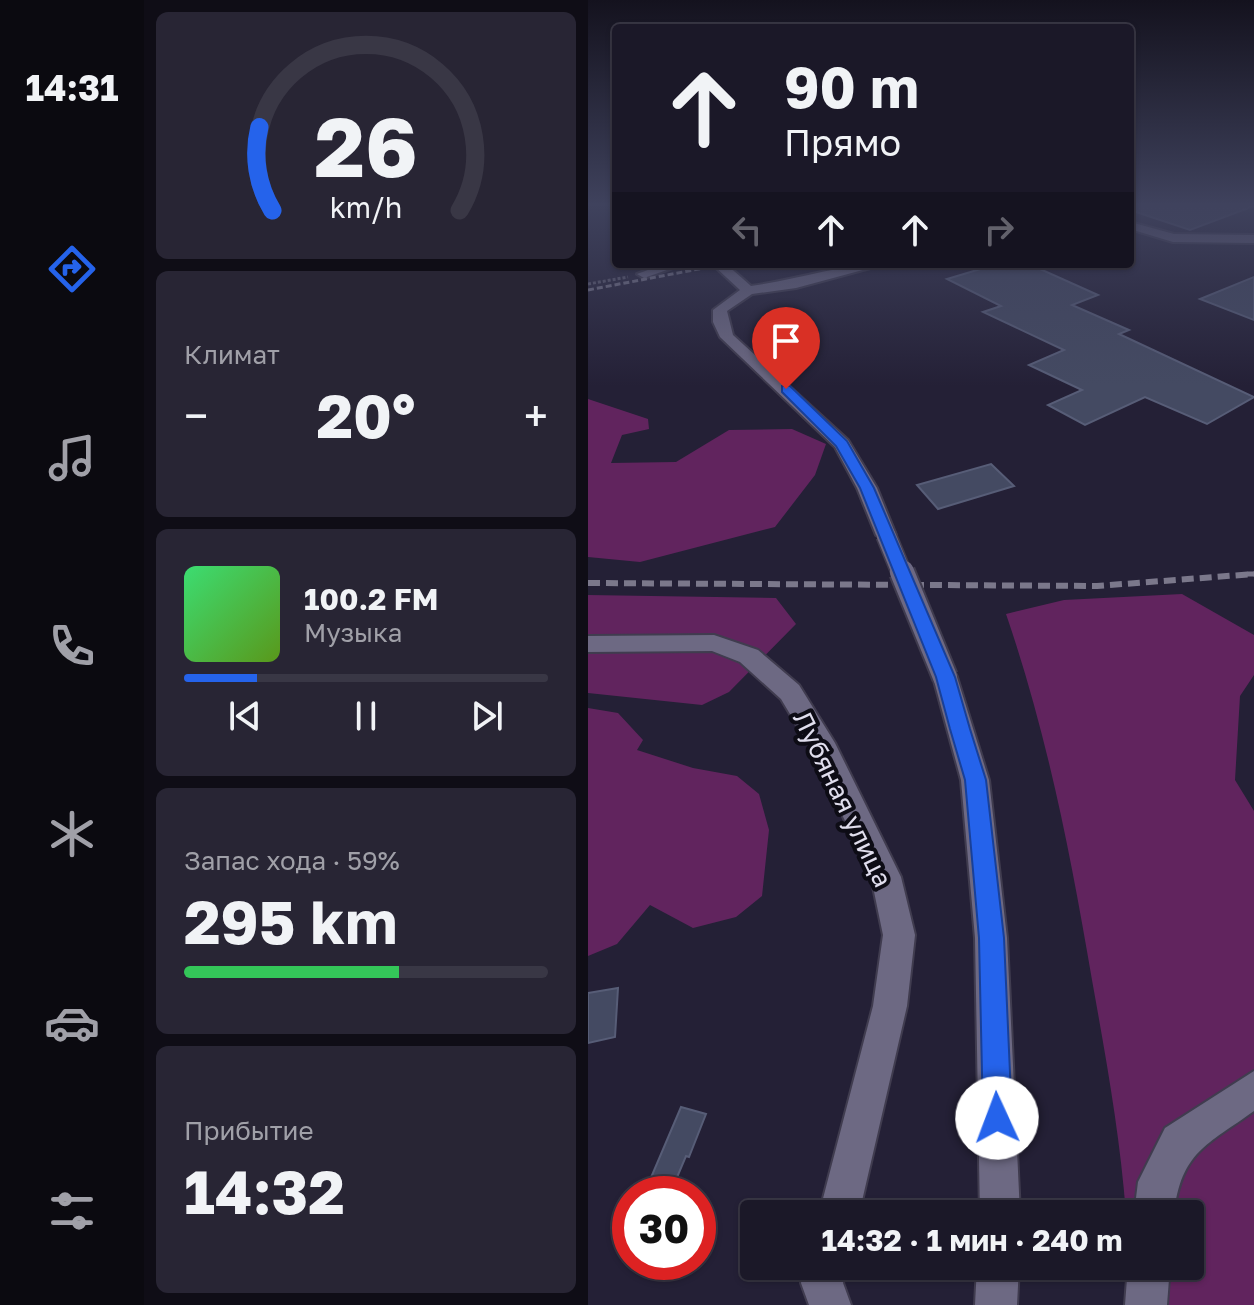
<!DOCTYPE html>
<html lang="ru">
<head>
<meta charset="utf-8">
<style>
	:root { --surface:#1b1828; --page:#282534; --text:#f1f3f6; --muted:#a0a0a8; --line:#393745; --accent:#2563eb }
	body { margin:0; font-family:"Golos Text",sans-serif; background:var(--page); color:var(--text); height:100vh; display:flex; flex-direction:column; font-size:30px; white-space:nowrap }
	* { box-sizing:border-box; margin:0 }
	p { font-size:26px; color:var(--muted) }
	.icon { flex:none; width:44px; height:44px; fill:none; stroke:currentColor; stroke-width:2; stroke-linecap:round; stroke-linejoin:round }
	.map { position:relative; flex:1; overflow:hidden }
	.side { display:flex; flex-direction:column; gap:12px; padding:12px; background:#0f0d16; width:444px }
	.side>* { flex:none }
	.hud { position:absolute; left:24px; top:24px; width:522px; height:244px; border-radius:8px; box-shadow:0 2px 6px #0004,0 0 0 2px var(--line); background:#1b1828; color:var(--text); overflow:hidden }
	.speed { position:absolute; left:24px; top:1176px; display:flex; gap:16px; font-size:40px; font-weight:700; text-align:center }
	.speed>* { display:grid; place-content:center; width:104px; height:104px; border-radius:50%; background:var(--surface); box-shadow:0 2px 6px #0004,0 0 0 2px var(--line); line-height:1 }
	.speed .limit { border:12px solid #d22; background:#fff; color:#111 }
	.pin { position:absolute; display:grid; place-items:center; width:68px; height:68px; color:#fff; margin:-82px -34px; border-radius:50% 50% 50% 0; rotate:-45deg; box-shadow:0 0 8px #0007 }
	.pin .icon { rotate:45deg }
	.me { position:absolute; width:88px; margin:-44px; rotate:358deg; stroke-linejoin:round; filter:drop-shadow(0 0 6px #0008) }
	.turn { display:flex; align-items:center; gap:28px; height:168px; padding:0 40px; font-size:36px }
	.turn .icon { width:104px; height:104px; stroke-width:2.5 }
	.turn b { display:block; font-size:56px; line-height:68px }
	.lanes { display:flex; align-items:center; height:76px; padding:0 40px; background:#0003; justify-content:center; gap:40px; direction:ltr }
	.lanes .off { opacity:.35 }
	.big { font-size:60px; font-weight:700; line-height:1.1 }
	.side .widget { flex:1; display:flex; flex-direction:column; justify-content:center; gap:12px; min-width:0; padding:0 28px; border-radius:12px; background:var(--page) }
	.side .dial { align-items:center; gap:0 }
	.dial svg { height:208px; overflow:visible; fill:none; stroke:var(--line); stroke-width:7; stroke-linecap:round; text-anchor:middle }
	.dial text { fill:var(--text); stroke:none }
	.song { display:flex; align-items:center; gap:24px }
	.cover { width:96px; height:96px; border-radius:12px; background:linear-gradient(135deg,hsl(140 70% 55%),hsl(90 70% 35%)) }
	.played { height:8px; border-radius:4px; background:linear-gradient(90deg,var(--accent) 20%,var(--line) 20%) }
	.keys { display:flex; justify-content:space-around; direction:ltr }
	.heat { display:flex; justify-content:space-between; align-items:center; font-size:44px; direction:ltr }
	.charge { height:12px; border-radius:6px; background:linear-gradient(90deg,#34c759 59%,var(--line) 0) }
	.trip { position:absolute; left:152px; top:1200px; width:464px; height:80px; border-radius:8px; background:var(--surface); box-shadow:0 2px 6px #0004,0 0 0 2px var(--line); font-weight:700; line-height:80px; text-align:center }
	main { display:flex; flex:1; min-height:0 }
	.dock { display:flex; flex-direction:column; width:144px; justify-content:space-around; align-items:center; background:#0b0a10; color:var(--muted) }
	.dock .icon { width:56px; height:56px }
	.dock .on { color:var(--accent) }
	.dock b { font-size:36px; color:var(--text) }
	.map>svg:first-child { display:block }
</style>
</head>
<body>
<main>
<nav class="dock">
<b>14:31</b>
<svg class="icon on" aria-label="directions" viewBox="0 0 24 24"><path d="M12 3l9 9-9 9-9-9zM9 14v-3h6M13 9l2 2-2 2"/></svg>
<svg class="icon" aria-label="music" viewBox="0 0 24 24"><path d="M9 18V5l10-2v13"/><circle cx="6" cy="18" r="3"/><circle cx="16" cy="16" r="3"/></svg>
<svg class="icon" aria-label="phone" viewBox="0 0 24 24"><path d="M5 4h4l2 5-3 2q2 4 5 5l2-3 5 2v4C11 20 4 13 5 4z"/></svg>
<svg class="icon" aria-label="climate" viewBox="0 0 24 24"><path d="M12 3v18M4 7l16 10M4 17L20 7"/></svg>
<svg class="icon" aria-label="car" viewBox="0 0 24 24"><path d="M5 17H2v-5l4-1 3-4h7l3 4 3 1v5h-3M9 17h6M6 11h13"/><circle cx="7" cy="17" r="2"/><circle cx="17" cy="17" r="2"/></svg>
<svg class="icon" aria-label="filters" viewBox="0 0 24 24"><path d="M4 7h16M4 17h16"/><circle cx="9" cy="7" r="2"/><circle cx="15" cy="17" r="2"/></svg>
</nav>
<section class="side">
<div class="widget dial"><svg viewBox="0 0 100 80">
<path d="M14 69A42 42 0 1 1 86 69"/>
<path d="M14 69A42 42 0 0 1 9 37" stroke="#2563eb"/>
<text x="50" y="56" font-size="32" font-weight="700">26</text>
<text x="50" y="72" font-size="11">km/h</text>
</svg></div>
<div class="widget"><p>Климат</p>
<div class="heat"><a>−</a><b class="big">20°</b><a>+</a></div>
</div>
<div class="widget">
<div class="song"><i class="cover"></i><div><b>100.2 FM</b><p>Музыка</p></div></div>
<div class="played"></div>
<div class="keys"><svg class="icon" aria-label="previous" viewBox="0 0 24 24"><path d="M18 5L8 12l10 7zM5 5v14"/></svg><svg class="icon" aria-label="pause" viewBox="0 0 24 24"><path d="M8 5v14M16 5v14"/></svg><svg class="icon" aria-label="next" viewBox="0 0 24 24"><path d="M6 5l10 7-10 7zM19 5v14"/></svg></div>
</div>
<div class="widget"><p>Запас хода · 59%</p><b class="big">295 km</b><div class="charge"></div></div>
<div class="widget"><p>Прибытие</p><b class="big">14:32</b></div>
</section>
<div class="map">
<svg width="666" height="1305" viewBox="0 0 666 1305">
	<rect width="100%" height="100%" fill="#242036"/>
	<path fill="#61245e" d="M0,399L60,419L61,429L34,435L23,463L88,462L141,430L204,429L238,444L227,475L187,527L52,562L0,557Z
		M594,594L666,635V675L652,696L647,780L666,811V1305H545L542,1266H602V1214H538C532,1135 518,1058 504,980C483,856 459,733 418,614L476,600Z
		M0,595L188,598L208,624L141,692L114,705L0,693Z
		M0,708L30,713L55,740L49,750L105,768L149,776L171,794L181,830L174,896L148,917L105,928L62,905L29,944L0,956Z"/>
	<path fill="#444a62" stroke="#575d77" stroke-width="2" d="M542,204H665L666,206L602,230L542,210Z
		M409,264H441L510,295L484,305L541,330L531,334L666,397L619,424L557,397L497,425L460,405L494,390L441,365L476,350L395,312L413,306L359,279Z
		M666,277V320L612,299Z
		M403,464L426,486L350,509L329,485Z
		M30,988L27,1037L0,1043V993Z
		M93,1107L118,1114L101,1157L98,1156L82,1194H56Z"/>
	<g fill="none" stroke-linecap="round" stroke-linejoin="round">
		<g stroke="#403c4f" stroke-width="4">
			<path id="minor" d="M542,222L586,234L666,235V243L585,242L542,229Z
				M76,264H96L56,278L49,274Z
				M124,264H138L163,286C208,280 253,264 297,264L208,288L164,294L139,311L145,335L260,440L289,488L308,535L305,539L298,541L288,535L269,488L247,447L132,337L125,322V310L152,290Z
				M126,635L170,650L211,685L247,743L313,877L327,935L319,1006L271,1214H231L285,1006L295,935L283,877L226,754L193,699L152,662L124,651L0,652V636Z
				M357,668L366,671L369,677L401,780L419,938L432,1214H392L387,938L373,780L345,677L348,671Z
				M666,1071V1111C619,1145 593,1152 586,1214H546L550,1182L577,1128Z
				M217,1266H259L255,1283L263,1305H221L213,1283Z
				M389,1266H431L429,1305H387Z
				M540,1266H582L579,1305H537Z"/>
		</g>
		<path stroke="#636073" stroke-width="3" stroke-dasharray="3 2" stroke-linecap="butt" d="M0,284L40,277"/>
		<use href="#minor" fill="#6d6983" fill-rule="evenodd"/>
		<path stroke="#7b788b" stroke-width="3" stroke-dasharray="6 3" stroke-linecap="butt" d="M0,290L137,264"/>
		<path stroke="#7b788b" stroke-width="5" stroke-dasharray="10 5" stroke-linecap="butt" d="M659,574H666"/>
		<path stroke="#7b788b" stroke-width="6" stroke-dasharray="12 6" stroke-linecap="butt" d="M0,583L509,586L666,574"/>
		<g stroke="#403c4f" stroke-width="22" stroke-linecap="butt">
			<path id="minor-bridge-far1" d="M298,535L314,574"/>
		</g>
		<g stroke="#403c4f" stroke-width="28" stroke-linecap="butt">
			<path id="minor-bridge" d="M314,572L357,677"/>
		</g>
		<use href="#minor-bridge-far1" stroke="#6d6983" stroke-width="19"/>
		<use href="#minor-bridge" stroke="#6d6983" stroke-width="24"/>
	</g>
	<linearGradient id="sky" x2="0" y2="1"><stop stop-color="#14121e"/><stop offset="0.53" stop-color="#3f425d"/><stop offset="1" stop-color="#3f425d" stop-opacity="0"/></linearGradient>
	<rect width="666" height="386" fill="url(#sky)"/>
	<path fill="#2563eb" stroke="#184099" stroke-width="2" d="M194,386H202L259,441L286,488L367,677L382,729L398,780L416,938L424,1118L419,1128L409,1132L399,1128L395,1118L391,938L377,780L362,729L348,677L272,488L248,446L194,392Z"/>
	<g text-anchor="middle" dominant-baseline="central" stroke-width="8" stroke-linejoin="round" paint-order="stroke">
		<g font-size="26" fill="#e0deed" stroke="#0d0c15">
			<text transform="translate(255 799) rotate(64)">Лубяная улица</text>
		</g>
	</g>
</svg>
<div class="speed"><div class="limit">30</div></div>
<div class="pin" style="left:198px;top:389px;background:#d93025"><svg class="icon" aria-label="arrive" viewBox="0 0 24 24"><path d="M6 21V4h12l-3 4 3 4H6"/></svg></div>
<svg class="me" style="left:409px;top:1118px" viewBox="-20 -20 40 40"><circle r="19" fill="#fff"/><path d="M0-13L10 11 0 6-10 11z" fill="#2563eb"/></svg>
<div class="trip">14:32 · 1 мин · 240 m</div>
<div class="hud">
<div class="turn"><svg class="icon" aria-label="ahead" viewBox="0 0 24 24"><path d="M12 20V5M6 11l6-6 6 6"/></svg><div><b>90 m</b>Прямо</div></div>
<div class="lanes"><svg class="icon off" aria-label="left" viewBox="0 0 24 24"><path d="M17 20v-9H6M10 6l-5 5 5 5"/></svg><svg class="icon" aria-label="ahead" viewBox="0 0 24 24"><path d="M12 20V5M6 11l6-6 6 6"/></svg><svg class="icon" aria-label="ahead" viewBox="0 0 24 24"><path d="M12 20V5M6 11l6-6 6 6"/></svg><svg class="icon off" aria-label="right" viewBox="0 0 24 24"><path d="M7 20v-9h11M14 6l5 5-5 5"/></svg></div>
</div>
</div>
</main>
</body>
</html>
